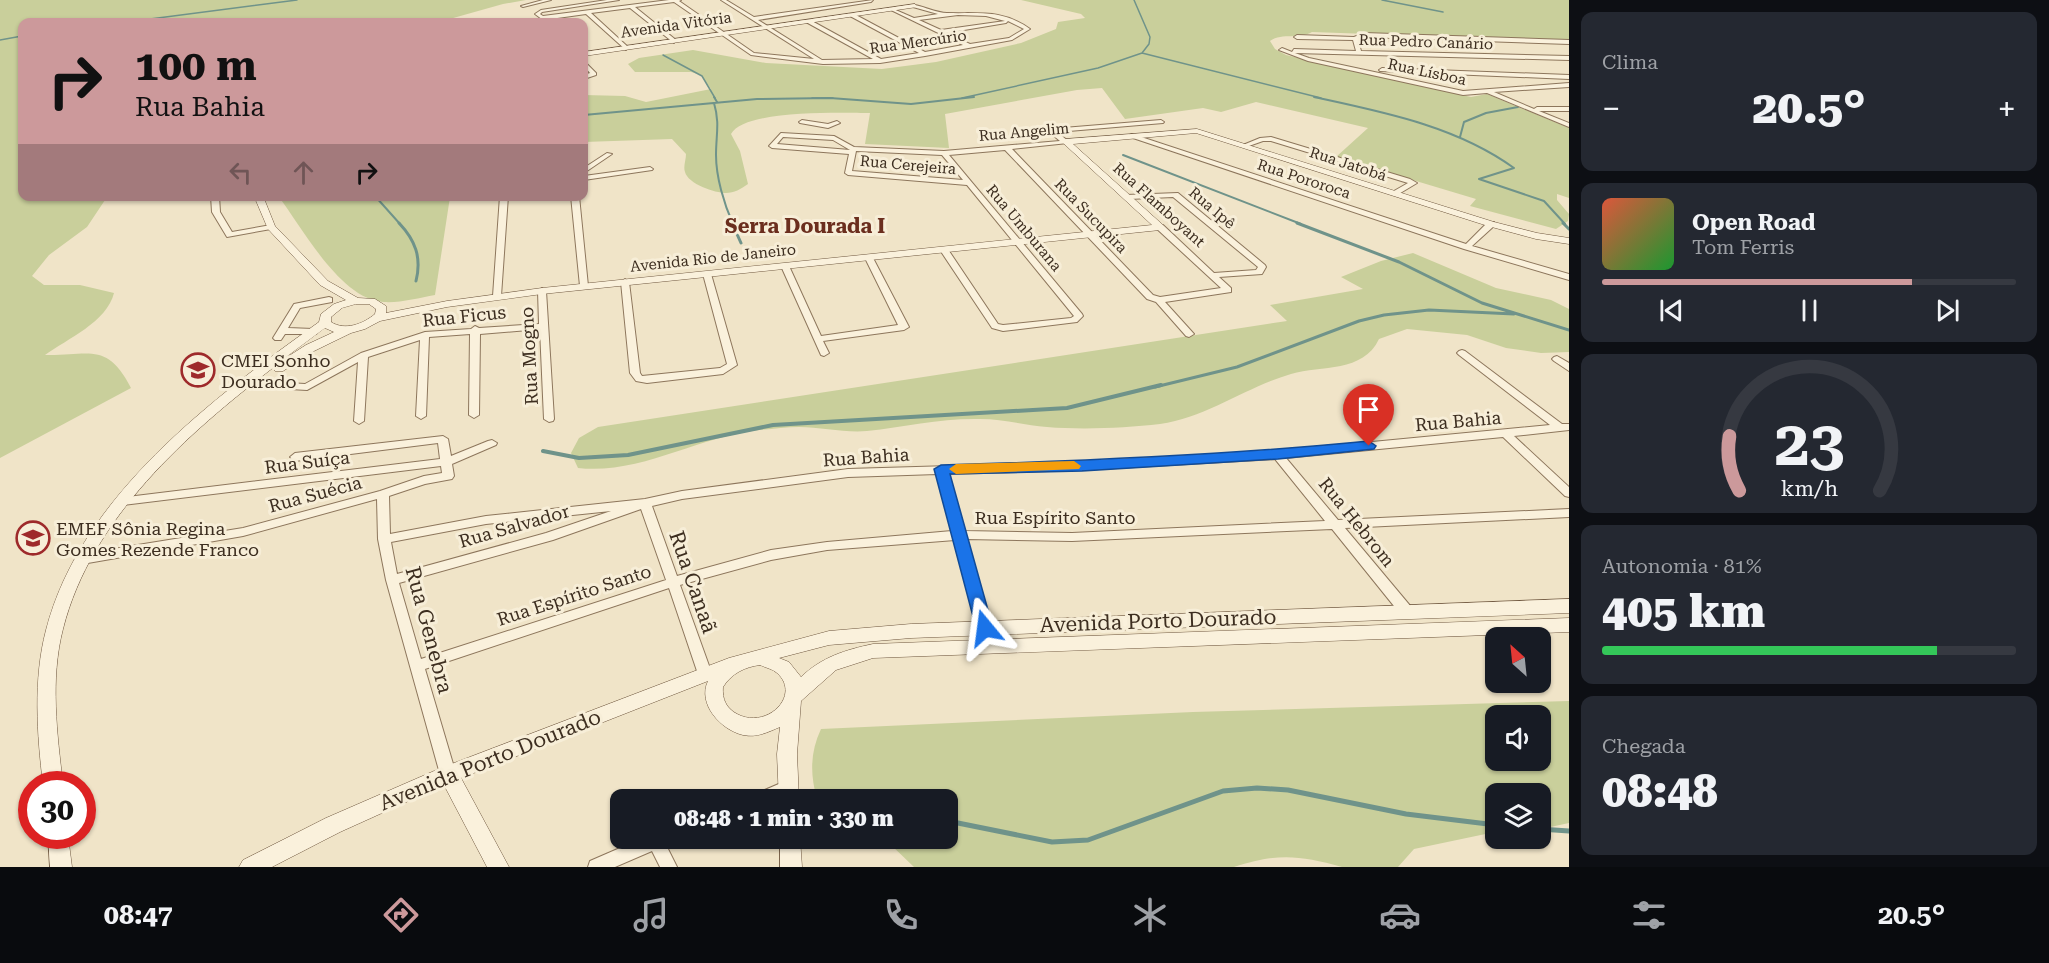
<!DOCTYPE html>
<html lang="pt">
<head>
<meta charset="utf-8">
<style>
	:root { --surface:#171b24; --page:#242831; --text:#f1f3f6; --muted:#9ea1a6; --line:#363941; --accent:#cc999b }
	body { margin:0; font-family:"Roboto Serif",serif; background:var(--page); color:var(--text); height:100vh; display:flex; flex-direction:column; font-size:22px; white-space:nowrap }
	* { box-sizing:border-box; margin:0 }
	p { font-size:20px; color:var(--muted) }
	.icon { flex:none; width:33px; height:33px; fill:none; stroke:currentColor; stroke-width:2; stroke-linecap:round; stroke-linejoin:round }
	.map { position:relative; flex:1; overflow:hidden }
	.side { display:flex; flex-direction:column; gap:12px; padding:12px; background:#0d0f14; width:480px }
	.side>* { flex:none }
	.banner { position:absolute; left:18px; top:18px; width:570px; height:183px; border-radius:12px; box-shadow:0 2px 4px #0004; background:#cc999b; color:#111; overflow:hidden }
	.needle { width:39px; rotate:333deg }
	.buttons { position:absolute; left:1485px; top:627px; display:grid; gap:12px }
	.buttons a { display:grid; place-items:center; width:66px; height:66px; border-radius:12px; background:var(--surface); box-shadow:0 2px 4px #0004; font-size:30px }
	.speed { position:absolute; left:18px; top:771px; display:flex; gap:12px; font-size:30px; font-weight:700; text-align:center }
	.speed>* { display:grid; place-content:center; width:78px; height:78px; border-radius:50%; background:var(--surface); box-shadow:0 2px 4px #0004; line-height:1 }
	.speed .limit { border:9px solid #d22; background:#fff; color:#111 }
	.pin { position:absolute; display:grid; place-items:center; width:51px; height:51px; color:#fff; margin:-62px -26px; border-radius:50% 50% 50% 0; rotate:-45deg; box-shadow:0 0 6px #0007 }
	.pin .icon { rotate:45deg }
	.me { position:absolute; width:66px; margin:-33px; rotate:344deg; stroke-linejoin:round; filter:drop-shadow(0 0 4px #0008) }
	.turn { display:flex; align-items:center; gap:21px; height:126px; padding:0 18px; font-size:27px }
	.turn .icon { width:78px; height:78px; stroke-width:2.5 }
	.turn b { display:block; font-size:42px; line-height:51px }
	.lanes { display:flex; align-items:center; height:57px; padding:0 18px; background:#0003; justify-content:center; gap:30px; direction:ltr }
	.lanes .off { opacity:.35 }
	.big { font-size:45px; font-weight:800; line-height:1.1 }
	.side .widget { flex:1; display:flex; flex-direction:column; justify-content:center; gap:9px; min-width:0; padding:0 21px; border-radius:12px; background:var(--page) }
	.side .dial { align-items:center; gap:0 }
	.dial svg { height:156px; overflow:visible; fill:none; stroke:var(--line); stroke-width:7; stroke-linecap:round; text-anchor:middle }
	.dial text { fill:var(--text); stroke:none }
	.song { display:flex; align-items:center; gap:18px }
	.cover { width:72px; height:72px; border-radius:9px; background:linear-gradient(135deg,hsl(10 70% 55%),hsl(130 70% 35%)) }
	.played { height:6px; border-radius:3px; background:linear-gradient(90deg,var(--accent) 75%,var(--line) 75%) }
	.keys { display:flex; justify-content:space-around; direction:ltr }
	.heat { display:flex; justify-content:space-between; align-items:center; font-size:33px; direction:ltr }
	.charge { height:9px; border-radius:4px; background:linear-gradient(90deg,#34c759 81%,var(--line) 0) }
	.trip { position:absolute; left:610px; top:789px; width:348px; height:60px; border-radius:12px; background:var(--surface); box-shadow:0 2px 4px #0004; font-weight:800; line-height:60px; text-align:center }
	.tab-bar { display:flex; height:96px; justify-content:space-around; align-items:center; background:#090b0e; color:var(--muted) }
	.tab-bar .icon { width:42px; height:42px }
	.tab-bar .current { color:var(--accent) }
	.tab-bar b { font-size:27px; color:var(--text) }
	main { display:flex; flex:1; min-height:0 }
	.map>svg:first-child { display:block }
</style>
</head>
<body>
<main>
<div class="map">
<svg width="1569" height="867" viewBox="0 0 1569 867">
	<rect width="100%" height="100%" fill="#f0e4c8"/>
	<path fill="#c9cf9b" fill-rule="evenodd" d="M0,0H526L503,4L439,22H22V196L107,197L87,227L49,255L32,276L44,285H80L114,293C107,322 67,339 45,355C89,356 107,341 131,388L0,458Z
		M1021,0H1569V41L1312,32C1299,40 1283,32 1270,41L1275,49L1286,55L1471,97L1487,94L1569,128V198L1557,194V200L1569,214L1568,221L1556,229L1470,206L1476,199L1336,157L1368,128L1256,102L1221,112L1203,108L1125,119L1102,88L1077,90L945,114L949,148L865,144L870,113C842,113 745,109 731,134L740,151L748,184C741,189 734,193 726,193C715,193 688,184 685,172C683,167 686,160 686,154L672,139L584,142V95L625,96L646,102L711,89L701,75L691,72H635L628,64L639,58L693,50L766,63L882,69L936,62L1021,43L1056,29L1058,22L1085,18L1081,14Z
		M279,197H450L435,295C419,298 400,303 384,302C341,300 303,229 279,197Z
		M1413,253L1496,288L1551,300L1569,309V352L1541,353L1506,348L1467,335L1407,329L1379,339C1363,373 1322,365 1291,374C1246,387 1208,417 1160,424C1125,428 1083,430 1047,427C1024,425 1003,419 980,419C942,418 905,427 867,431C845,433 821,427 799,427C786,427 772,429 759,430C697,437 640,475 578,468L571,453L579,438L598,427L1287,321L1270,305L1363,289L1341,277L1381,261Z
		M1569,701V823L1541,829L1540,794H1496L1495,832L1414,849L1398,867C1381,867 1358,867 1342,867C1299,855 1277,853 1234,867H914L890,844L856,839L948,838V800L817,799C810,775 810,752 821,729L1193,712ZM1496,716H1540V760H1496Z"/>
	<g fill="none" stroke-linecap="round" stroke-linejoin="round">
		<path stroke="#6f938a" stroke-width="1.5" d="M1382,0L1443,12
			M127,22L297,0
			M0,40L22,36
			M1142,53L1321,98
			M663,55L702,76L715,98
			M812,98H833
			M962,98L1098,68L1142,53L1149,44L1150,37L1134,0"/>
		<path stroke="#6f938a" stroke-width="2" d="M714,97L717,102
			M1314,97C1383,112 1456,126 1514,168L1479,179L1544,201L1565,224
			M714,103C720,123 716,135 716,155C716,177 724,204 733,224
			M584,115L757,99L830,98L911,104L974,97
			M1460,137L1464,122L1486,113L1518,107
			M1123,155L1301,224
			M375,196L400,224"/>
		<path stroke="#6f938a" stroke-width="3" d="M399,223C415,240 422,257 416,281
			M732,223L741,243
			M1297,223L1399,262L1482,303L1569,330
			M1563,223L1569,229
			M1155,387L1237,367L1359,321L1384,315L1429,310L1514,314"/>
		<path stroke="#6f938a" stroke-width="4" d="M543,451L579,458L628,455L773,425L1067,408L1161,385"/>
		<path stroke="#6f938a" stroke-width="5" d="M948,821L1052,842L1088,840L1223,791L1257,788L1288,790L1406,814L1496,825
			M1540,829L1569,831"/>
		<g stroke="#8d765c" stroke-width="2">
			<path id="street" d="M543,0H551L523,7L521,6Z
				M607,0H619L542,12L540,14L543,16L669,0H681L679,1L754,53L814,59L721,0H726L754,17L873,0L871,2L758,20L822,60L873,59L806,22V20H810L881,59L919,53L850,16V14H854L925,52L963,45L891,10V8L914,18L938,14L913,7L915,5C925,7 937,13 947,13C979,14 1002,9 1030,29L1012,40L925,56L880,63L823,64L751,55L674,2L635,7L676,40L674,43L630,8L591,13L628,47L626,50L586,14L543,20L535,14L541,10ZM958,15L986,16L1005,21L941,30L919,20ZM1008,21L1024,29L1009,38L970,44L946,33L1006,23Z
				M1364,33L1569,40V44L1365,37L1358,40L1361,51L1569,56V60L1295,53L1309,58L1463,91L1569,83V87L1494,92L1534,109L1537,107H1569V111H1539L1569,123V127L1487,93L1463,95L1308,61L1279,50L1282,48L1292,52L1294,49L1356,51L1353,40L1297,39L1294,37L1297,35L1354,37Z
				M584,61L596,73V75L584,79V75L590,73L584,66Z
				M1382,68L1569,75V79L1380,71L1379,70Z
				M802,120L828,124L837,121L840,123L828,128L800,123L799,122Z
				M1161,120L1164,122L1163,123L1057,132L1068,141V143L1012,149L1153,295L1160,297L1221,288L1157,229V225H1163L1214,273L1256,270L1258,267L1173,197L1129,199L1125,197L1126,195L1178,193L1265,265L1266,267L1262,274L1219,277L1231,288V292L1165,302L1194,334L1189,337L1186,336L1156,302L1147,299L1005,150L949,155L1082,314L1083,316L1077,322L1003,331L992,328L940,250L941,248H947L998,324L1003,325L1071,318L1074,316L967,185L848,175L845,173L849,154L772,148L769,146L781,133L834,136L854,147L944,151L1060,141L1049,132V130L1051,129ZM783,137L833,140L850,150L777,144ZM856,151L942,155L963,180L852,171Z
				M1132,134L1466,244L1488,222H1494V226L1472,246L1569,274V280L1464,249L1130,137V135Z
				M1271,137L1410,179L1417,183L1397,195L1393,193L1394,191L1408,183L1271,141H1263L1246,147L1243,145L1260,138Z
				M607,153L612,154L584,173V168Z
				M650,167L653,169L652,170L584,180V176Z
				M211,196H219L220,212L232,232L271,225L275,227L271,229L227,237L212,212Z
				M500,196H508L501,296L497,299L493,296Z
				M571,196H579L588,286L584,289L580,286Z
				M866,256H869L873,258L909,327L904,330L823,341L829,353L824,356L821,355L781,266L785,264L789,266L821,336L898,325L865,258Z
				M704,272H707L711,274L737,365L723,374L647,383L636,381L630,373L621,282L625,279L629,282L640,373L642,376L720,368L727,364L703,274Z
				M542,288L546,291L554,419L553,421L549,422L544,419L540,329L480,334L479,415L474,418L469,415L470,334L429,337L426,416L421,419L416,416L420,340L368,357L364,421L359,424L354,421L358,362L307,390L255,387L250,384L255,381L305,384L361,353L425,332L471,329L475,326L479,328L539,324L538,291Z
				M329,297L332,298V302L300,308L288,328L313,329L316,330L318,332L316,334H285L281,340H275L273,338L294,304Z
				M1462,350L1465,351L1562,424H1569V430L1514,436L1569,487V497L1565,496L1503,437L1286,458L1338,520L1569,509V517L1345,528L1412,608L1413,612L1412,616L1407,617L1402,616L1332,529L1072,541L966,539L992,628L990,632L985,633L980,632L978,628L955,540L827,550L771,560L680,585L712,674L710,678L705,680L700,678L698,674L669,588L425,669L456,774L453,779L448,781L443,779L440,774L386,580L378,539L377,499L243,536L82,564L78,562L76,559L78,556L82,554L243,528L380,491L424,476L442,473L441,466L123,505L119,504L117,501L119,498L440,459L438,443L295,461L290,457L295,453L443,436L448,439L451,456L488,441L492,440L497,443L496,445L452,464L454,476L452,479L425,484L389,496L390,534L486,516L645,499L682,491L848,469L1082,462L1278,451L1550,425L1459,355L1457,353L1459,351ZM1275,459L1325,521L1072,533L964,531L948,474L1082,470ZM937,474L952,531L827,542L771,550L677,576L652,506L682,499L848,477ZM641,509L666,580L421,659L399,583L553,540ZM611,511L546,533L397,574L391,542L486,524Z
				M1557,356L1569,363V371L1554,361L1552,359L1554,357Z
				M788,780L793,782L796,787L793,792L777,800H750L753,795Z
				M643,838H671L666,845L677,867H660L652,851L615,867H588L590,861Z"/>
		</g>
		<g stroke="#6f573f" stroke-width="1">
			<path id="secondary" d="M915,4L917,7L584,56V52Z
				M1197,129L1494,222L1537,233L1569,238V244L1536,239L1488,226L1196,133L1073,144L1163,225V229L1160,230L542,294L447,307L380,321L365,329L351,333L314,351L283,371H275L274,367C187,434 91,518 63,629C50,679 57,734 63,784H43C37,735 33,679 46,630C80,497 213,398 319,322L321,314L334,304L346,300L320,285L268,229L254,196H263L275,226L328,281L358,298L375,299L386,306V313L447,301L542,288L1152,225L1062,142L1066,139ZM356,304H369L376,309L375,314C363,324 345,331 331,322V317L342,308ZM325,328L334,332L306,345L278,363Z
				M1569,599V613L911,638L829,645L779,658L789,662L801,677C822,657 845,650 873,644L1569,618V632L873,658L836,670L801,701L797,754L799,800H779L777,754L780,727C768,732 757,738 743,735C721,730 697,704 708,681L461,778L509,867H487L444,785L340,832L272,867H239L243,860L326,818L441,768L729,658L829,631L911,624ZM760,665C766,668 773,669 777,673C802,695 767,730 737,714C726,708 722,699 723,687C732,673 745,667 760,665Z
				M48,836H68L72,867H50Z
				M780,838H800L802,867H780Z"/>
		</g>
		<use href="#street" fill="#faf1dc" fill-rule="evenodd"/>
		<use href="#secondary" fill="#faf1dc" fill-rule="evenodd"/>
	</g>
	<path fill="#1a73e8" stroke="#114b97" stroke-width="1.5" d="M1369,441L1376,446L1374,449L1278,459L1082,471L950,474L993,628L991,632H979L976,628L934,469L941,465C1084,461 1227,455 1369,441Z"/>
	<path fill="#f59e0b" d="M1074,461L1081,466L1079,469L956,474L949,469L956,464Z"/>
	<defs>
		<g id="school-ring" transform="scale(1.725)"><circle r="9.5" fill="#f7eed8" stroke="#9e2a2b" stroke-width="1.5"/><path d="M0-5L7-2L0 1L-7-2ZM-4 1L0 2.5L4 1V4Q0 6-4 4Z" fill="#9e2a2b"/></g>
	</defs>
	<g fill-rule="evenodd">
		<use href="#school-ring" x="198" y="370"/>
		<use href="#school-ring" x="33" y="538"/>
	</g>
	<g text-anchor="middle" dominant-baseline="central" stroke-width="6" stroke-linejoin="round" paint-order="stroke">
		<g font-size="15" fill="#3d2e20" stroke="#f7eed8">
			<text transform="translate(676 25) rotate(-8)">Avenida Vitória</text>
			<text transform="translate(918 42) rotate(-8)">Rua Mercúrio</text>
			<text transform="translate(1426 42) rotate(2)">Rua Pedro Canário</text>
			<text transform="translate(1427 72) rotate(12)">Rua Lísboa</text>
			<text transform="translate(1024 132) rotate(-5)">Rua Angelim</text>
			<text transform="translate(1348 164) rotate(18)">Rua Jatobá</text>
			<text transform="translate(908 165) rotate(5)">Rua Cerejeira</text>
			<text transform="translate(1304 179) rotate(18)">Rua Pororoca</text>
			<text transform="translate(1159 205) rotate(42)">Rua Flamboyant</text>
			<text transform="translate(1212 208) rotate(40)">Rua Ipê</text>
			<text transform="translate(1091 216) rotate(46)">Rua Sucupira</text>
			<text transform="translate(1024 228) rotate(50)">Rua Umburana</text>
			<text transform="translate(713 258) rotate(-6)">Avenida Rio de Janeiro</text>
		</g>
		<g font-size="18" fill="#3d2e20" stroke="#f7eed8">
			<text transform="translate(464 316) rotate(-6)">Rua Ficus</text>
			<text transform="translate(529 356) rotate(-93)">Rua Mogno</text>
			<text transform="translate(1458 421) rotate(-5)">Rua Bahia</text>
			<text transform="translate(866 457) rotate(-4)">Rua Bahia</text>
			<text transform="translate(307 462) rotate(-7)">Rua Suíça</text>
			<text transform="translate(315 494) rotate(-15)">Rua Suécia</text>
			<text x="1055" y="517">Rua Espírito Santo</text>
			<text transform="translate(1357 522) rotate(51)">Rua Hebrom</text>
			<text transform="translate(514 526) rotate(-16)">Rua Salvador</text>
			<text transform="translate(574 595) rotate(-18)">Rua Espírito Santo</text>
		</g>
		<g font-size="18" fill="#3d2e20" stroke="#f7eed8" text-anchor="start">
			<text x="221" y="360">CMEI Sonho<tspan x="221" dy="21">Dourado</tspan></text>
			<text x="56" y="528">EMEF Sônia Regina<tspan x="56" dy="21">Gomes Rezende Franco</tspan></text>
		</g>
		<g font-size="20" font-weight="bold" fill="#6b2e1e" stroke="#f7eed8">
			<text x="805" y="226">Serra Dourada I</text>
		</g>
		<g font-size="21" fill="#3d2e20" stroke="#f7eed8">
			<text transform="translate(693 582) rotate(71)">Rua Canaã</text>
			<text transform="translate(1158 621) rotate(-2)">Avenida Porto Dourado</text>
			<text transform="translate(429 630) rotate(75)">Rua Genebra</text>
			<text transform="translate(490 760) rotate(-22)">Avenida Porto Dourado</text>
		</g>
	</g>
</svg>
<div class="buttons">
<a><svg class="needle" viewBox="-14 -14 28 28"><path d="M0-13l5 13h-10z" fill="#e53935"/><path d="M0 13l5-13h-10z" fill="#9ea1a6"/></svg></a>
<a><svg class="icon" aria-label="sound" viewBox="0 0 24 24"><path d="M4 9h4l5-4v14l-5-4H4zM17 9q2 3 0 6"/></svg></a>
<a><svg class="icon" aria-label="layers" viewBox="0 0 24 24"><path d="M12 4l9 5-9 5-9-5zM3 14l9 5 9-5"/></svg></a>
</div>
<div class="speed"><div class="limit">30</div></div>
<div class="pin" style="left:1369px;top:446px;background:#d93025"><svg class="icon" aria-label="arrive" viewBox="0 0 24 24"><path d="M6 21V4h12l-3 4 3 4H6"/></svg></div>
<svg class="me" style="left:985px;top:628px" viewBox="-20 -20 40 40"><path d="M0-17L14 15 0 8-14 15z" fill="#1a73e8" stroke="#fff" stroke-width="4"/></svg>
<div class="trip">08:48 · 1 min · 330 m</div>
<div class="banner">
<div class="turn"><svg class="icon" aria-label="right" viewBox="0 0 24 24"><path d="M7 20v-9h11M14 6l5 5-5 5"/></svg><div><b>100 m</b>Rua Bahia</div></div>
<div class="lanes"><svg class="icon off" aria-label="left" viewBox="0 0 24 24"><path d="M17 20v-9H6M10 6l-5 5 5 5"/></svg><svg class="icon off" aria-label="ahead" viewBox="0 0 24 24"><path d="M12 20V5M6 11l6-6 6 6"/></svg><svg class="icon" aria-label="right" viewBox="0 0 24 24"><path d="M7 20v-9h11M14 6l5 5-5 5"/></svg></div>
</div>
</div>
<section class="side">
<div class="widget"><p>Clima</p>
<div class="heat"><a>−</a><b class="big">20.5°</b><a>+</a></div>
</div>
<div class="widget">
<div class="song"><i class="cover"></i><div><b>Open Road</b><p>Tom Ferris</p></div></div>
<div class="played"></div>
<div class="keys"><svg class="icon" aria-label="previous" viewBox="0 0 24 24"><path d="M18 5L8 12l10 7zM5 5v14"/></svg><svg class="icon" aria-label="pause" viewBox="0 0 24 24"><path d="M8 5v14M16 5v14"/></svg><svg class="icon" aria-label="next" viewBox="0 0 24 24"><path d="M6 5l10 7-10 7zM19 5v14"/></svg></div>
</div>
<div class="widget dial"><svg viewBox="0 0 100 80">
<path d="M14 69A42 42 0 1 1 86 69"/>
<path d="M14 69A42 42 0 0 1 9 41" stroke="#cc999b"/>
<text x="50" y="56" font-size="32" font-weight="700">23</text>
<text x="50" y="72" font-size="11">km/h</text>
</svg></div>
<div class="widget"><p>Autonomia · 81%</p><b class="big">405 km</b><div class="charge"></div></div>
<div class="widget"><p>Chegada</p><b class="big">08:48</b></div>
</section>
</main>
<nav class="tab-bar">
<b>08:47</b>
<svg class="icon current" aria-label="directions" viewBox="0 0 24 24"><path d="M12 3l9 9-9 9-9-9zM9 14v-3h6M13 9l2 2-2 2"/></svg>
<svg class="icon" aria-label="music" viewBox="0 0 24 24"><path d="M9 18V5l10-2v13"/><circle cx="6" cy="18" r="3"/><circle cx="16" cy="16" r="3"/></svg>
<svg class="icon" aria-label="phone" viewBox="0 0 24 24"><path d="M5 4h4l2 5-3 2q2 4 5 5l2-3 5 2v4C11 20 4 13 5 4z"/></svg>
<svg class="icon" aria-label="climate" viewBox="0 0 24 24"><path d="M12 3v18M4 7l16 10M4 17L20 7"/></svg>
<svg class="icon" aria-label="car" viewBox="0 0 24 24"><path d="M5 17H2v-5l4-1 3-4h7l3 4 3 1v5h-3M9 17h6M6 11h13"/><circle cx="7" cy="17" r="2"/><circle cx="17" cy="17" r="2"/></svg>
<svg class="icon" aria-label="filters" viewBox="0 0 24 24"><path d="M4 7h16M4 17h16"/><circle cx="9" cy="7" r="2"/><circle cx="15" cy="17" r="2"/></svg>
<b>20.5°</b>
</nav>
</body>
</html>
